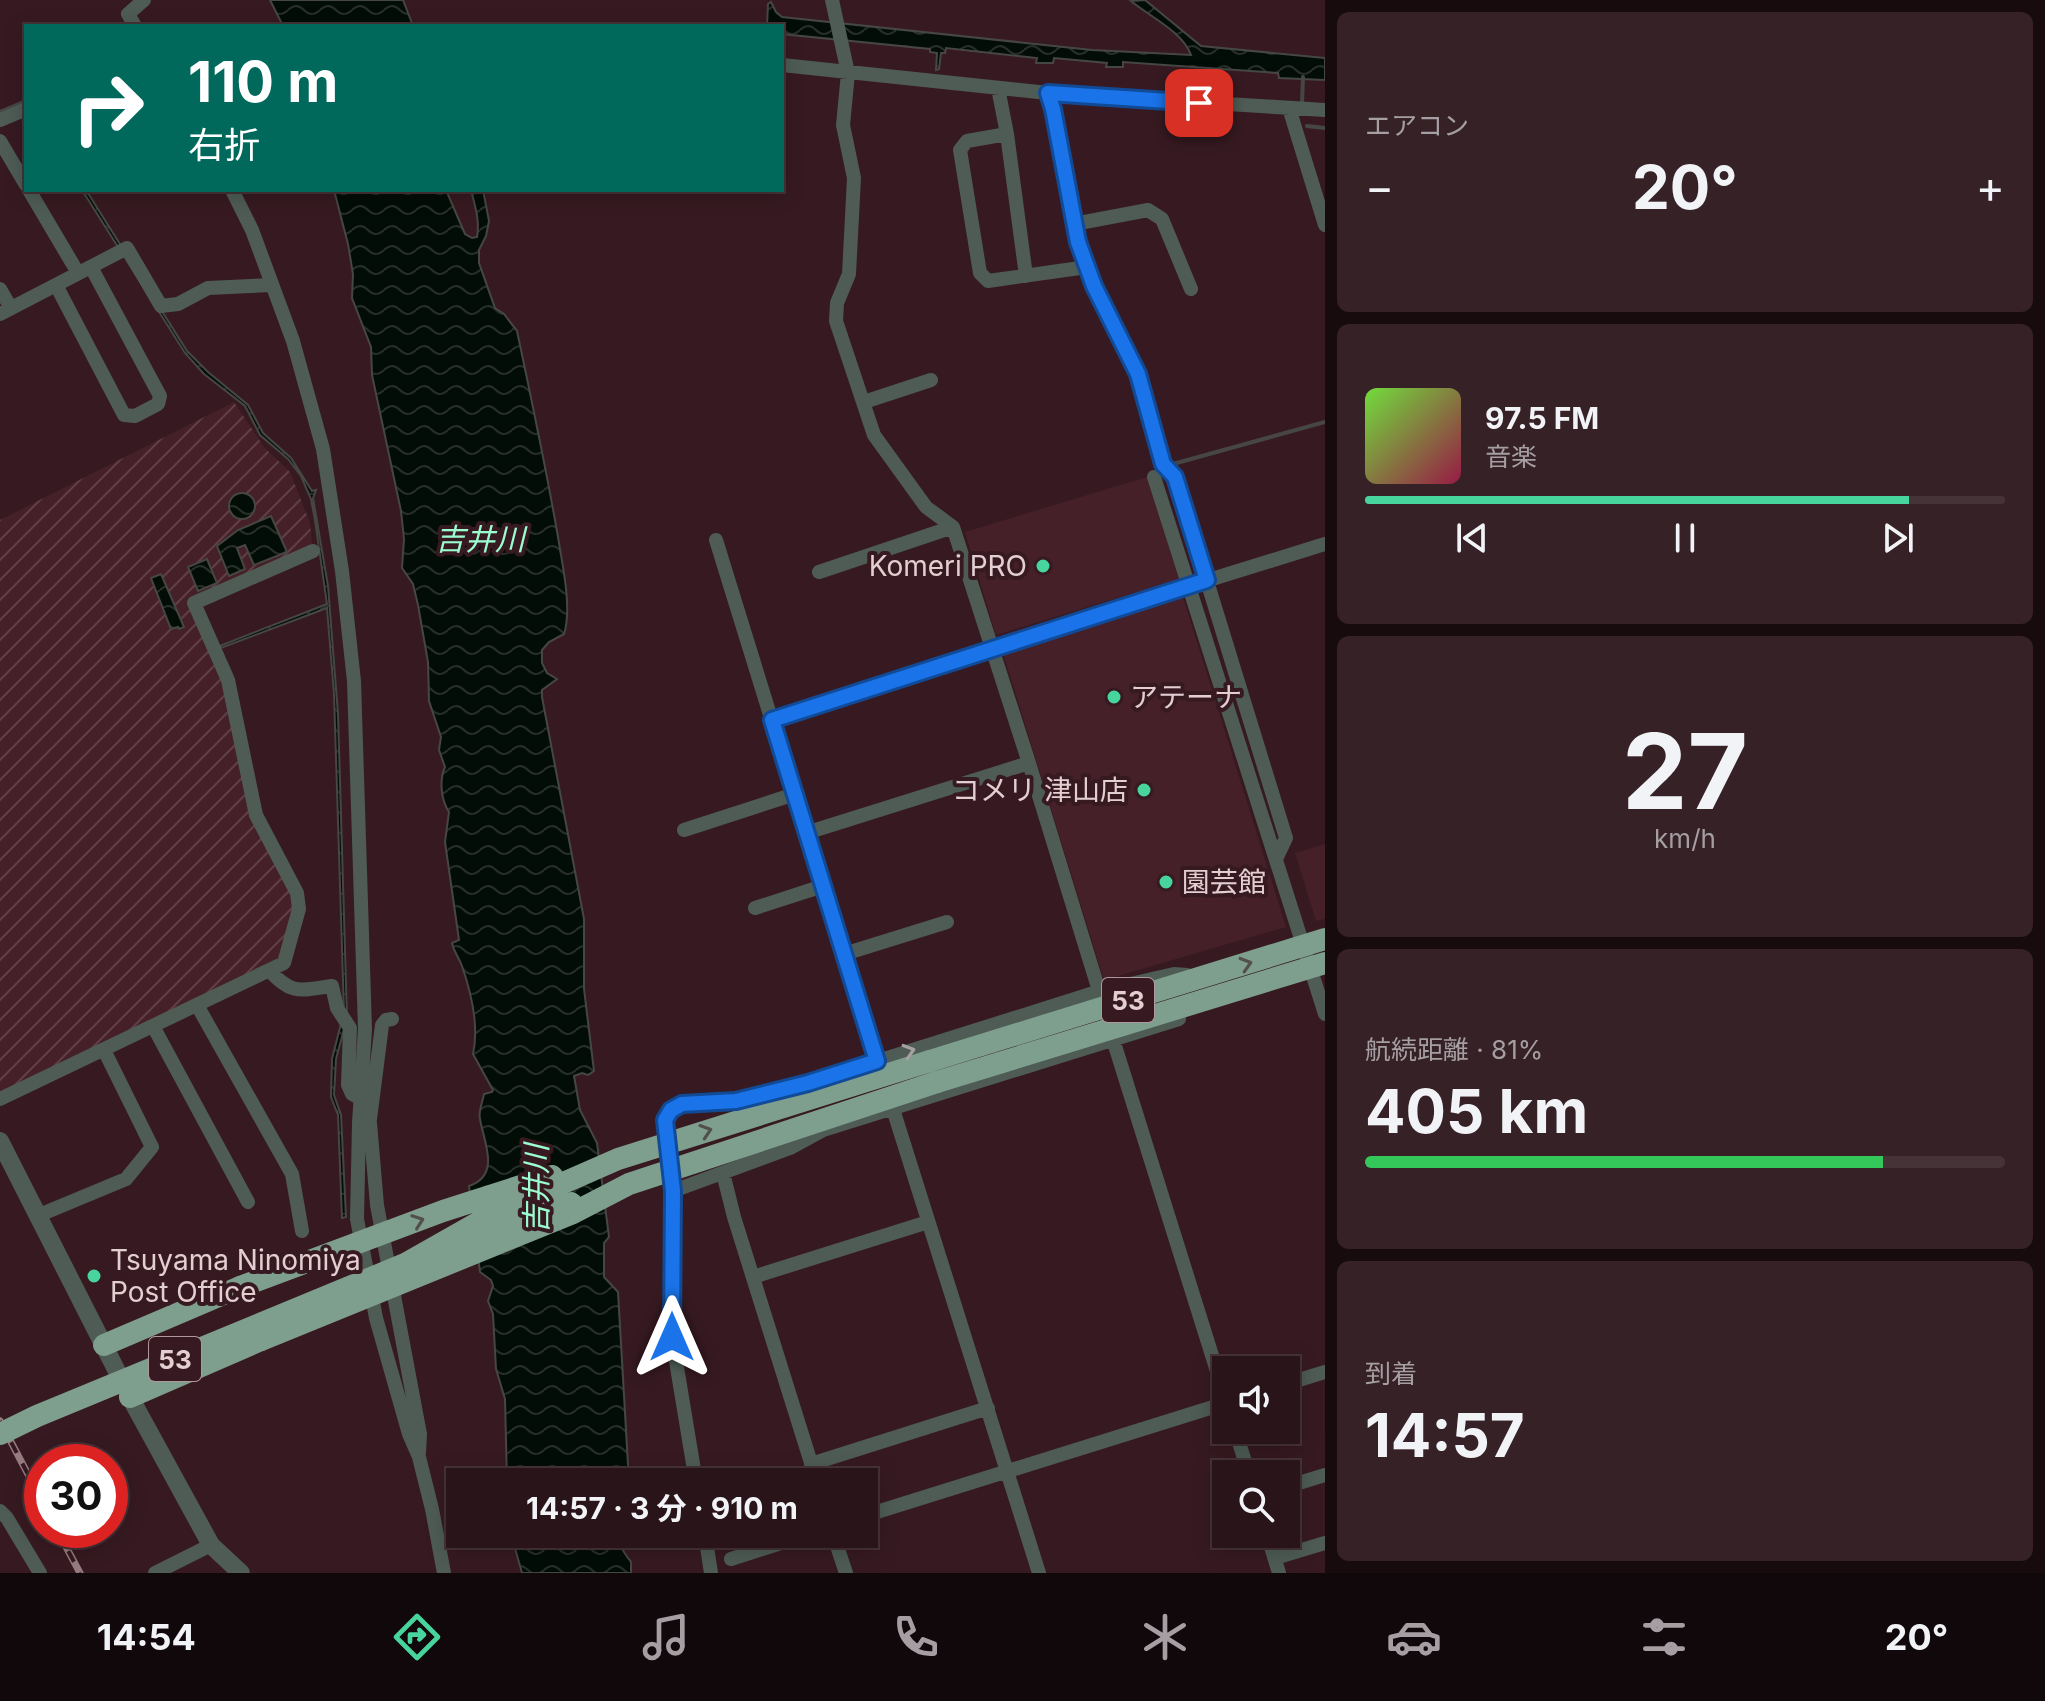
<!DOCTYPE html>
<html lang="ja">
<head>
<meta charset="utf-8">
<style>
	:root { --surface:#291419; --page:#352126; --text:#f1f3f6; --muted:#a59ea2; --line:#453338; --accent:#47d49d }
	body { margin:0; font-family:Inter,"Noto Sans JP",sans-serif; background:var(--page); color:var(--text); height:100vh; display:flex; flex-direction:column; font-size:30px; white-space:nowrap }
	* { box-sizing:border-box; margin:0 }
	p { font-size:26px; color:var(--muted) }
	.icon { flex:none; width:44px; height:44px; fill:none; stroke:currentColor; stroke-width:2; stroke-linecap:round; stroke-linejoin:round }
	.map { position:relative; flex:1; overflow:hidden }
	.sheet { display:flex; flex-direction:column; gap:12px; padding:12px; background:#170b0e; width:720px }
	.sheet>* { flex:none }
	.hud { position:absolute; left:24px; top:24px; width:760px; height:168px; border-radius:0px; box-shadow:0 4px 20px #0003,0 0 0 2px var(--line); background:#00695c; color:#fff; overflow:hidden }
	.buttons { position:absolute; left:1212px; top:1356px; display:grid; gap:16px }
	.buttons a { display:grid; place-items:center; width:88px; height:88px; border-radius:0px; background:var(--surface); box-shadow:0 4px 20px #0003,0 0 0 2px var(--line); font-size:40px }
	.speed { position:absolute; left:24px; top:1444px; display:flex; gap:16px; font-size:40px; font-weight:700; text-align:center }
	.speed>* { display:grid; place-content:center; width:104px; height:104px; border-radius:50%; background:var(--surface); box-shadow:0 4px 20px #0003,0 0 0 2px var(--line); line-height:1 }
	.speed .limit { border:12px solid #d22; background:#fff; color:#111 }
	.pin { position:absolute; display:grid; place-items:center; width:68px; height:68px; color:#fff; margin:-34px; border-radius:16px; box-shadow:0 4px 12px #0006 }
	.me { position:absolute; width:88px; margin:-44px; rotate:0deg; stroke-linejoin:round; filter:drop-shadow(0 0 6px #0008) }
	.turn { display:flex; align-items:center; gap:28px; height:168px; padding:0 32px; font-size:36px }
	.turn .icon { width:104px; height:104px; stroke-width:2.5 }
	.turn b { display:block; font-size:56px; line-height:68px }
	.big { font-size:60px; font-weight:700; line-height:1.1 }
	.sheet .tile { flex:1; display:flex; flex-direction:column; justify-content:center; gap:12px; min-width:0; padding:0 28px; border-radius:12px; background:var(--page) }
	.sheet .dial { align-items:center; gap:0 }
	.dial b { font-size:104px; line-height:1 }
	.song { display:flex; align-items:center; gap:24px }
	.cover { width:96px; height:96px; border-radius:12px; background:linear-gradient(135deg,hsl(100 70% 55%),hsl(340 70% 35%)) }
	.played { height:8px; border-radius:4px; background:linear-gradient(90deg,var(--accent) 85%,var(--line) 85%) }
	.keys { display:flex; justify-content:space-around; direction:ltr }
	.heat { display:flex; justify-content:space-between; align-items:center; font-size:44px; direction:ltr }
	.charge { height:12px; border-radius:6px; background:linear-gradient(90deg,#34c759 81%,var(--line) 0) }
	.trip { position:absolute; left:446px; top:1468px; width:432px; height:80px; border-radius:0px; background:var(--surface); box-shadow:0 4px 20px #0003,0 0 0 2px var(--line); font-weight:700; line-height:80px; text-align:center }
	.tab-bar { display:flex; height:128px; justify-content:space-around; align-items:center; background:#10080a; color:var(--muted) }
	.tab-bar .icon { width:56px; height:56px }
	.tab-bar .on { color:var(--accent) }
	.tab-bar b { font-size:36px; color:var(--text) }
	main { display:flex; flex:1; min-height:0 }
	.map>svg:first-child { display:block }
</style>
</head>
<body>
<main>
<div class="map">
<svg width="1325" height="1573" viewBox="0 0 1325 1573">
	<defs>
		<pattern id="industrial-furrows" width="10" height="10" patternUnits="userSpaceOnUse" patternTransform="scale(2)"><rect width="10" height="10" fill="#452029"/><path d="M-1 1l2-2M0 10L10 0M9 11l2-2" fill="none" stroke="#603f47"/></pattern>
		<pattern id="water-waves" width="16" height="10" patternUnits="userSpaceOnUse" patternTransform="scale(2)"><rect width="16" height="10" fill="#030d07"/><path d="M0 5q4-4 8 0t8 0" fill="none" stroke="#282f2a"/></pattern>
	</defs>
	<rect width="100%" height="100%" fill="#371a21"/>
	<path fill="#452029" d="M1147,477L1179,579L996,635L965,532Z
		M1182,594L1286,927L1104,980L1003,653Z
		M1325,844V919L1316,921L1295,853Z"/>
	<path fill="url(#industrial-furrows)" d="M234,402L264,447L290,472L310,523L312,544L189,600L224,681L253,818L293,894L295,909L279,961L0,1092V520Z"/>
	<path fill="url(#water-waves)" stroke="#464744" stroke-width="2" d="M270,0H403L413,26H283Z
		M1145,0L1201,46L1325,58V80L1279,78L1278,73L1123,62V67H1106L1107,63L1054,58L1053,63H1036L1037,58L946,48L945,53H941L939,69L936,70L937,53L930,52V49L782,34V26H767L768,4L771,2L776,12L782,17L1092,50L1191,55C1183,32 1149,16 1131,1Z
		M82,190H86L187,351L208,372L248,405L263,433L291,458L312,491L316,490L313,498L328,586L338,714L347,1018L336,1059L334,1095L341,1115L346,1217L342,1218L338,1115L331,1097L332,1059L344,1012L334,694L327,608L218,649L217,647L327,604L315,520L311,499L301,476L288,459L260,435L245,406L204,374L185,353Z
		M334,190H446L465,234L472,238L477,237C480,220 475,206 471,190H483L489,221L486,236L479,250V263L495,308L504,314L517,331C532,402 547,472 559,543C563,568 572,609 564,634L549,642L542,650V663L547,673L557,679L542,690V697L584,919V989L594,1071L588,1075L582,1073L574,1076L580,1110L597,1143L609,1237L604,1243V1277L618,1292L629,1482H507L505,1399L496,1369L493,1314L488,1301L493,1286L491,1280L480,1272L469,1186C502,1175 483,1140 480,1119C478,1111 483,1101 484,1094L492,1092L493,1090L473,1054C479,1027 471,992 462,966C459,958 454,952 452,943L459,940L445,842L449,812C441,800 439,780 445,767L439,750L441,737L429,701L428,662L418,605L413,584L402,568L404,539L401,511L372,375L371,347L352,298L353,274L348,244Z
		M229 506a13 13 0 1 1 26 0a13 13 0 1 1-26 0Z
		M271,516L287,552L254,565L245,545L237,548L245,569L229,576L217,546L238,530Z
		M207,559L217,583L198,591L188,567Z
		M161,574L184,627L179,629L178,627L171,629L151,578Z
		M511,1534H620C617,1544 625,1554 631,1562V1573H522Z"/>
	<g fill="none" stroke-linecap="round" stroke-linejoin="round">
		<path stroke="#464744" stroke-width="4" d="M1302,104L1303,77
			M0,112L26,101
			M1307,126L1325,128
			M1173,464L1325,422"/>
		<path stroke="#4e5c55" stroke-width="14" d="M832,0L848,73L843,125L854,178L849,274L837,303L836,321L874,435L926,507L953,527L1029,763L1104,1007
			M135,26L128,14L144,0
			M782,65L1048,93L1053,109L1078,242L1094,286L1138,374L1163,464L1175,477L1286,838L1276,859
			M998,88L1007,134L1026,276
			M1048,93L1325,110
			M1289,108L1325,225
			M0,120L24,110
			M1007,134L967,141L960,150L980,273L988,281L1087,267
			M0,141L26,185
			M29,190L78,273
			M232,190L252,230L293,341L323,449L342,571L354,681L365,1029L359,1123L357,1219L376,1318L409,1434L419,1457L432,1509L444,1573
			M1074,224L1148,210L1162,219L1191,289
			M56,285L124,415L135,416L158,404L160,396L91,267
			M0,289L11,308
			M0,314L127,248L161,306L178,304L208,288L272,285
			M864,402L931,380
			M1154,477L1325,1014
			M716,540L877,1061
			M819,572L953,527
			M772,720L993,647L1325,544
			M684,830L795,794
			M806,833L1029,763
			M755,908L823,886
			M844,954L947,922
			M269,970C292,996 301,990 332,986L337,1008L350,1028L348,1085L352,1094L361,1099L370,1123L377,1205L420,1434L419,1452
			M197,1005L292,1174L302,1231
			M153,1026L248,1202
			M1111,1033L1226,1400
			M0,1099L284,963L299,909L297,893L256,815L228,680L194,603L313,551
			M893,1109L1039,1573
			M370,1119L382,1025L386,1020L392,1019
			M723,1173L734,1217L817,1482
			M673,1191L790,1148L823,1130L1179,1019
			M37,1216L126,1179L152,1147L104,1050
			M753,1277L928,1222
			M1286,1384L1325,1372
			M1235,1430L1249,1474
			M811,1464L988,1408
			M696,1482L672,1337L673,1191L665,1120L671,1110L682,1104L736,1101L808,1083L1100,991L1174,974L1187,975
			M1286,1487L1325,1475
			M0,1511L7,1518L40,1573
			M864,1516L1226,1403
			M705,1534L711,1573
			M833,1534L846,1573
			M1267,1534L1279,1573
			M1275,1558L1325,1543
			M731,1559L809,1534
			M155,1573L211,1545"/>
		<path stroke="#4e5c55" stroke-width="18" d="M0,1141L130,1397L211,1545L241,1573"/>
		<path stroke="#7e9f8e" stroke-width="22" d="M930,1061L1325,939
			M937,1082L1325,963
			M446,1249L571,1203
			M104,1345L240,1287
			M130,1397L261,1340"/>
		<g stroke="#957c81" stroke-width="7">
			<path id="rail" d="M0,1421L42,1501
				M57,1530L80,1573"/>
		</g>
		<use href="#rail" stroke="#371a21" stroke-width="4" stroke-dasharray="12" stroke-linecap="butt"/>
		<path stroke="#7e9f8e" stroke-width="22" d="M240,1287L443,1211L552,1176
			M261,1340L573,1213L629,1184L937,1082
			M0,1434L37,1416L405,1264L495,1213L618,1159L930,1061"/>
	</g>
	<defs><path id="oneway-chevron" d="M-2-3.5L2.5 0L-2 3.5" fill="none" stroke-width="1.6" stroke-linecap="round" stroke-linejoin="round" transform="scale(2)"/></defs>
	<g stroke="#534f4d">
		<use href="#oneway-chevron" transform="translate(1246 964) rotate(-17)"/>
		<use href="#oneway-chevron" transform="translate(706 1131) rotate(-18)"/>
		<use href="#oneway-chevron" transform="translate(418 1221) rotate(-20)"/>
	</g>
	<use stroke="#a7a0a0" href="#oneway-chevron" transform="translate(909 1051) rotate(-17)"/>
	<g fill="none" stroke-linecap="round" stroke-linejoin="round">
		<g stroke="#114b97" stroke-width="20">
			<path id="route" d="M672,1337L673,1191L665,1120L671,1110L682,1104L736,1101L808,1083L877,1061L772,720L1207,580L1175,477L1163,464L1138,374L1094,286L1078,242L1053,109L1048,93L1199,103"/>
		</g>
		<use href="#route" stroke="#1a73e8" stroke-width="14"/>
	</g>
	<g fill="#47d49d" stroke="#371a21" stroke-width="3">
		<circle cx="1043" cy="566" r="8"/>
		<circle cx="1114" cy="697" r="8"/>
		<circle cx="1144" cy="790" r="8"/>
		<circle cx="1166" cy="882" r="8"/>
		<circle cx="94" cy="1276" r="8"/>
	</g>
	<g text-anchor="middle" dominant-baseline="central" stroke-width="8" stroke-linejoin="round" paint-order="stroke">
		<g fill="#371a21" stroke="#af989d" stroke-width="2">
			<rect x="1102" y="978" width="52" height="44" rx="6"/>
			<rect x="149" y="1337" width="52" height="44" rx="6"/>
		</g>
		<g font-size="26" font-weight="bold" fill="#e3ced2">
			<text x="1128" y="1000">53</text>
			<text x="175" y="1359">53</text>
		</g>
		<g font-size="28" fill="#e3ced2" stroke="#371a21" text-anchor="start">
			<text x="1027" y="566" text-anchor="end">Komeri PRO</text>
			<text x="1130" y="697">アテーナ</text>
			<text x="1128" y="790" text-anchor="end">コメリ 津山店</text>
			<text x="1182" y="882">園芸館</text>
			<text x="110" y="1260">Tsuyama Ninomiya<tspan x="110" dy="32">Post Office</tspan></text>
		</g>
		<g font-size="30" font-style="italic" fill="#9afccf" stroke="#371a21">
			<text x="480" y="539">吉井川</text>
			<text transform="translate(536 1189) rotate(-90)">吉井川</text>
		</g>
	</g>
</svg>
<div class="buttons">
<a><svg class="icon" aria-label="sound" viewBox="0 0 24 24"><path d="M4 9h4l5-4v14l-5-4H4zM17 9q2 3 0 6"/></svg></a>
<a><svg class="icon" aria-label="search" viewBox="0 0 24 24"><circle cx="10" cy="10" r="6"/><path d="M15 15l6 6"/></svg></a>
</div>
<div class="speed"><div class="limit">30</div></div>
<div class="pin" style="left:1199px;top:103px;background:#d93025"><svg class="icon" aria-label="arrive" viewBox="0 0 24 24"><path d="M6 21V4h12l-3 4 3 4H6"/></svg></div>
<svg class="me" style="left:672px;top:1337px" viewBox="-20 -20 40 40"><path d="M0-17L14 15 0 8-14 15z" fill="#1a73e8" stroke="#fff" stroke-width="4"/></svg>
<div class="trip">14:57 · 3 分 · 910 m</div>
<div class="hud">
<div class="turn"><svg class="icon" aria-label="right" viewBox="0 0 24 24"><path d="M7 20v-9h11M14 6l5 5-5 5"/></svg><div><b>110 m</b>右折</div></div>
</div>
</div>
<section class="sheet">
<div class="tile"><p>エアコン</p>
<div class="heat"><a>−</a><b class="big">20°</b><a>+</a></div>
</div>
<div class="tile">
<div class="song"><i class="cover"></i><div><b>97.5 FM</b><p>音楽</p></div></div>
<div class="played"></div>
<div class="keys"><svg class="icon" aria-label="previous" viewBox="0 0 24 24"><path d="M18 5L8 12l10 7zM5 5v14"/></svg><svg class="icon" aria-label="pause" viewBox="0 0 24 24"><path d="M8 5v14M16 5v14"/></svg><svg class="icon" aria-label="next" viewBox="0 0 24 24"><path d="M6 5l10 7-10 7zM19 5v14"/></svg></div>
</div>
<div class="tile dial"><b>27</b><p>km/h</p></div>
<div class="tile"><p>航続距離 · 81%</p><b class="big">405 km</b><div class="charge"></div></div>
<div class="tile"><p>到着</p><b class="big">14:57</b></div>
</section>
</main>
<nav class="tab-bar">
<b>14:54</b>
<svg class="icon on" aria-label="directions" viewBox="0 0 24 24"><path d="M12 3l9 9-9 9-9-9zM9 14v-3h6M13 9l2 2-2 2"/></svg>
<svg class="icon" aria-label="music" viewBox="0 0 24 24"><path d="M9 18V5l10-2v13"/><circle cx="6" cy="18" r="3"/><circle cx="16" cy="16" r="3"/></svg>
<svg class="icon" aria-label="phone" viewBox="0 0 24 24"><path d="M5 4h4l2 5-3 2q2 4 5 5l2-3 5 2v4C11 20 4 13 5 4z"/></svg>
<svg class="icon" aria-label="climate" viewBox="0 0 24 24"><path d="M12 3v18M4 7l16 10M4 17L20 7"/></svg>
<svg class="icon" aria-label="car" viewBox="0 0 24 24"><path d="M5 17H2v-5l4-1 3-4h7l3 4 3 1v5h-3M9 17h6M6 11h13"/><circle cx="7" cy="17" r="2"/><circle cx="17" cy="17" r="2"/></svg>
<svg class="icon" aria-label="filters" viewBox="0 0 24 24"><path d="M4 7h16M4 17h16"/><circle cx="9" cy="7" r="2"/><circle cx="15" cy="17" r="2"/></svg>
<b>20°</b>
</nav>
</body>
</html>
